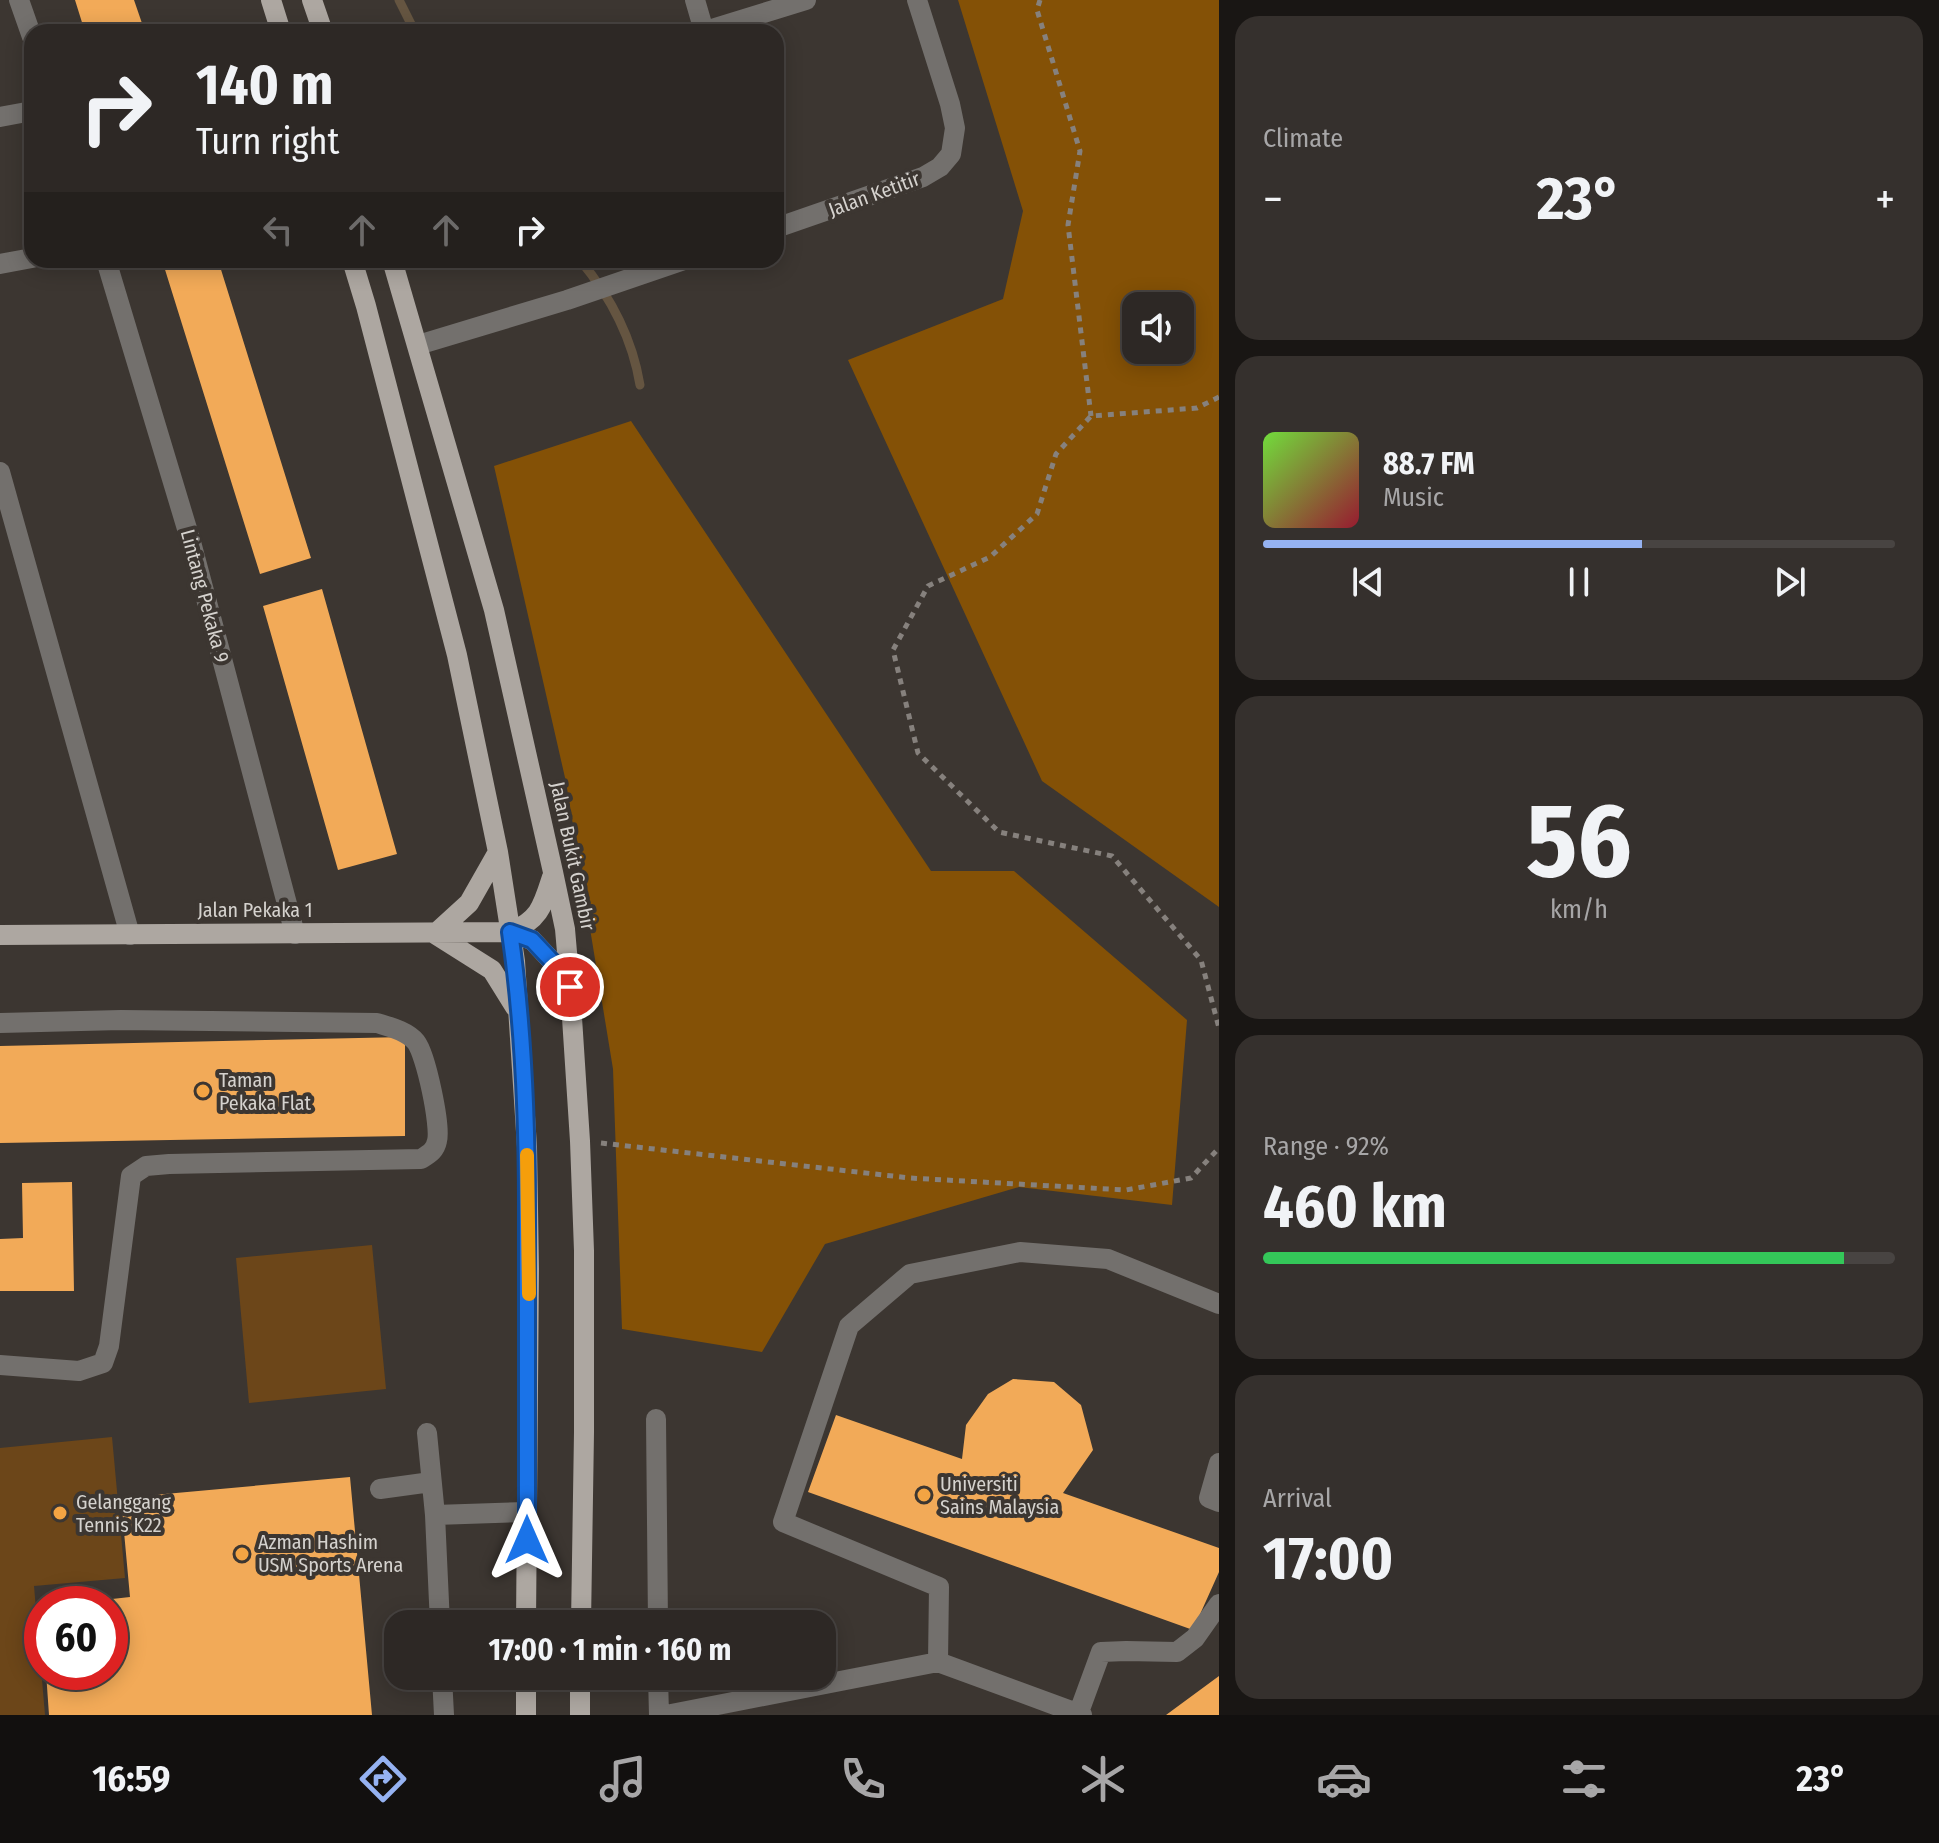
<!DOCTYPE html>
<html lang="en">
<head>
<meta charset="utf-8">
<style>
	:root { --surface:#2d2825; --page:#35302d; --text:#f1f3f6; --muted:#a7a6a7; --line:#484442; --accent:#95b2f1 }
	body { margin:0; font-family:"Fira Sans Condensed",sans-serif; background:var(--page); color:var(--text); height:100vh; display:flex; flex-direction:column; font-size:30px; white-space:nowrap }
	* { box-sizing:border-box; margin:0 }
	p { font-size:26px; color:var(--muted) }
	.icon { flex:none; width:44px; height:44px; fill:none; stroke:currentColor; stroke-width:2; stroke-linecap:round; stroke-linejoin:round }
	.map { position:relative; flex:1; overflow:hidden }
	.details { display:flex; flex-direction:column; gap:16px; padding:16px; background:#191614; width:720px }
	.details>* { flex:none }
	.banner { position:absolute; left:24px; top:24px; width:760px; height:244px; border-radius:24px; box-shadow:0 4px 20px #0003,0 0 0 2px var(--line); background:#2d2825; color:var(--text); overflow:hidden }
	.controls { position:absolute; left:1122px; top:292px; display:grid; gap:16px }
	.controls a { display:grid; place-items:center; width:72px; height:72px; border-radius:16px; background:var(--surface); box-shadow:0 4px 20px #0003,0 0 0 2px var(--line); font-size:40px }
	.speed { position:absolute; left:24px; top:1586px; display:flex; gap:16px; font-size:40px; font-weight:700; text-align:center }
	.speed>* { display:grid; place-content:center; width:104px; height:104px; border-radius:50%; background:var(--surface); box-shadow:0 4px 20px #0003,0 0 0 2px var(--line); line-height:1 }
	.speed .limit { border:12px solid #d22; background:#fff; color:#111 }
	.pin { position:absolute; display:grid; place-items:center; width:68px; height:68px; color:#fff; margin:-34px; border:4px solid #fff; border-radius:50%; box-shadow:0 2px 8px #0007 }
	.me { position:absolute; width:88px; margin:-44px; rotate:0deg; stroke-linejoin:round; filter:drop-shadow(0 0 6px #0008) }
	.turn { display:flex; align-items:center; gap:28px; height:168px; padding:0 40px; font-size:36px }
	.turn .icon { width:104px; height:104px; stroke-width:2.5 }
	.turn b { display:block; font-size:56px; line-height:68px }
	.lanes { display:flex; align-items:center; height:76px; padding:0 40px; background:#0003; justify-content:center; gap:40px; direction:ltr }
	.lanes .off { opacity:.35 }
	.big { font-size:60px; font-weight:700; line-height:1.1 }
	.details .tile { flex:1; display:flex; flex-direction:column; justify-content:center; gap:12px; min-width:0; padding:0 28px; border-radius:24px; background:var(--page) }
	.details .dial { align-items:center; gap:0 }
	.dial b { font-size:104px; line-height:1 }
	.song { display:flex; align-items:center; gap:24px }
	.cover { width:96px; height:96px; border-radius:12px; background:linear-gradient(135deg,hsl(100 70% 55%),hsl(350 70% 35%)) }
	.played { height:8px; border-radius:4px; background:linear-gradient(90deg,var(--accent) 60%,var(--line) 60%) }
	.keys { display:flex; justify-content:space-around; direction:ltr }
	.heat { display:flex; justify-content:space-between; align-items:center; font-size:44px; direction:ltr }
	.charge { height:12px; border-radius:6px; background:linear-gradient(90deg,#34c759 92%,var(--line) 0) }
	.trip { position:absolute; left:384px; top:1610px; width:452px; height:80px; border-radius:24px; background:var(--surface); box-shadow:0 4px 20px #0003,0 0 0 2px var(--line); font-weight:700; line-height:80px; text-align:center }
	.dock { display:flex; height:128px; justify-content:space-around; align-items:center; background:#12100f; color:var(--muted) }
	.dock .icon { width:56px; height:56px }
	.dock .selected { color:var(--accent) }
	.dock b { font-size:36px; color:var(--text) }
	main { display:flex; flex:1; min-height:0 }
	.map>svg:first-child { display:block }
</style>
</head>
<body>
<main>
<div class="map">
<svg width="1219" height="1715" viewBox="0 0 1219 1715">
	<rect width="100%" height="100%" fill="#3c3631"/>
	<path fill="#6c4619" d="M372,1245L386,1389L249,1403L236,1258Z
		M112,1437L125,1578L34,1586L45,1715H0V1448Z"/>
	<path fill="#845106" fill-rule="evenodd" d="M958,0H1219V907L1042,781L848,360L1003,299L1023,211ZM1136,306H1180V350H1136Z
		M631,421L931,871H1014L1187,1020L1172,1205L1019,1187L825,1244L762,1352L622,1329L613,1069L566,782L494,466Z"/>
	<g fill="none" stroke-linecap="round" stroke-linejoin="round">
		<path stroke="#655541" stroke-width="9" d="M399,0L415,32
			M580,260C611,297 632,337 640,385"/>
	</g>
	<path fill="#f2aa58" d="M75,0H134L145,32H85Z
		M162,260H218L311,558L260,574Z
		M322,589L397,854L338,870L263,606Z
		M405,1037V1136L0,1143V1046Z
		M72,1182L74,1291H0V1239L23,1238L22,1183Z
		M1013,1379L1054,1382L1081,1405L1093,1450L1063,1493L1219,1548V1572L1193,1630L808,1492L836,1415L962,1459L966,1425L988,1394Z
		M350,1477L372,1715H49L46,1672H110V1604H85V1602L130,1597L122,1510L144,1508L143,1496Z
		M1219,1676V1715H1166Z"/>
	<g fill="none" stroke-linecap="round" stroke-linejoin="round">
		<path stroke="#86817d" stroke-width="5" stroke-dasharray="6 6" stroke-linecap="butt" d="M1040,0L1037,10L1080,151L1068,225L1091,416
			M1219,397L1197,408L1091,416L1056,454L1037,514L990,557L928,586L893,650L918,753L999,832L1112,856L1201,960L1219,1028
			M601,1143L910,1178L1126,1190L1191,1178L1219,1148"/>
		<path stroke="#73706d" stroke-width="20" d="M19,0L32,37
			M695,0L704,31
			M702,32L806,0
			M0,117L32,111
			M776,228L923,177L940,167L951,154L955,128L950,104L917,0
			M106,260L191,542L295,934
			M0,264L32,258
			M418,345L567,300L684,260
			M0,472L130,935
			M0,1023L121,1020L377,1023C390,1027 407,1031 416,1042C426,1055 441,1126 437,1141C435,1151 429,1154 421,1159L169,1164L146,1166L131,1176L109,1346L103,1363L79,1371L0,1365
			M656,1419L658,1624
			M427,1433L435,1515L440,1624
			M1219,1463L1209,1498L1219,1502
			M380,1489L431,1482
			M435,1515L527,1512
			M938,1662L939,1587L783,1522L849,1326L910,1274L1020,1252L1108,1259L1219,1304
			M442,1676L444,1715
			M658,1676L659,1715
			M1079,1712L1101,1652L1126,1651L1177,1652L1195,1638L1219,1604
			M666,1715L938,1662L1082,1715"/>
		<path stroke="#ada7a1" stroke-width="20" d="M271,0L281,32
			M312,0L323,32
			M352,260L366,306L457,655L498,852L515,961L527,1147L529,1269L526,1624
			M392,260L494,610L553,872L565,929L570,987L580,1141L584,1251V1432L581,1624
			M510,932L532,940L564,974L569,983
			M435,934L492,970L515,1007
			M435,934L469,903L498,852
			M0,935L510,932C540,920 543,905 552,877
			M526,1715V1676
			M580,1715V1676"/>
	</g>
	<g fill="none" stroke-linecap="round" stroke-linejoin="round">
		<g stroke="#114b97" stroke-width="20">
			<path id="route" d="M527,1540C528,1429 528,1317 527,1205C527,1114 523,1022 510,932L532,940L564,974L570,987"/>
		</g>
		<use href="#route" stroke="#1a73e8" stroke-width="14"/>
		<path stroke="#f59e0b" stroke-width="14" d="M527,1155L529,1294"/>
	</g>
	<g fill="#f3a443" stroke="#3c3631" stroke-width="3">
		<circle cx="203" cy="1091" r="8"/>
		<circle cx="924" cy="1495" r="8"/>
		<circle cx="60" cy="1513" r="8"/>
		<circle cx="242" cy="1554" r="8"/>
	</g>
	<g text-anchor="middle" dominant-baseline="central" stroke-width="8" stroke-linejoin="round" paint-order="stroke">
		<g font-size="20" fill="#d5d2ce" stroke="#3c3631">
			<text transform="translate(874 194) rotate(-20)">Jalan Ketitir</text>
			<text transform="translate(205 596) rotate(75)">Lintang Pekaka 9</text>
			<text transform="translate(573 856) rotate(78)">Jalan Bukit Gambir</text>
			<text x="255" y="910">Jalan Pekaka 1</text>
		</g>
		<g font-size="20" fill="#d5d2ce" stroke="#3c3631" text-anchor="start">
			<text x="219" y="1080">Taman<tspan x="219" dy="23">Pekaka Flat</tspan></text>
			<text x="940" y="1484">Universiti<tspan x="940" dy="23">Sains Malaysia</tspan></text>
			<text x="76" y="1502">Gelanggang<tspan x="76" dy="23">Tennis K22</tspan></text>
			<text x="258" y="1542">Azman Hashim<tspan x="258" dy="23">USM Sports Arena</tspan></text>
		</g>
	</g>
</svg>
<div class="controls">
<a><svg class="icon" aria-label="sound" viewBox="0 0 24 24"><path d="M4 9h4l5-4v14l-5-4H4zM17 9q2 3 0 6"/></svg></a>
</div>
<div class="speed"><div class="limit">60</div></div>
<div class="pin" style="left:570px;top:987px;background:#d93025"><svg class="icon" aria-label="arrive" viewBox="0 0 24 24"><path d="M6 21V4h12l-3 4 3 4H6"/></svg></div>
<svg class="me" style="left:527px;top:1540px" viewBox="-20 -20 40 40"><path d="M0-17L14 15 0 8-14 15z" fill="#1a73e8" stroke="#fff" stroke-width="4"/></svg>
<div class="trip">17:00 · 1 min · 160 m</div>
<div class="banner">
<div class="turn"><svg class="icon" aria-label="right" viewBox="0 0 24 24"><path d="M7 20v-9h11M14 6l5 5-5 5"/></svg><div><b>140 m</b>Turn right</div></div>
<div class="lanes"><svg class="icon off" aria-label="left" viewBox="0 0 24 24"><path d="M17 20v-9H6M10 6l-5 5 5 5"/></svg><svg class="icon off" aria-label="ahead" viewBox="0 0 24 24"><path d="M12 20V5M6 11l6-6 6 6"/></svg><svg class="icon off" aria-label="ahead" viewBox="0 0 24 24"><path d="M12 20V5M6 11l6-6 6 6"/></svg><svg class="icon" aria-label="right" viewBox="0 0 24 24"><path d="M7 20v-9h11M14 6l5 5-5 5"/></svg></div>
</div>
</div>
<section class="details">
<div class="tile"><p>Climate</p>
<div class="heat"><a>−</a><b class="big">23°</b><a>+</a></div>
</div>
<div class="tile">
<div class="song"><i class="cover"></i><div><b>88.7 FM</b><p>Music</p></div></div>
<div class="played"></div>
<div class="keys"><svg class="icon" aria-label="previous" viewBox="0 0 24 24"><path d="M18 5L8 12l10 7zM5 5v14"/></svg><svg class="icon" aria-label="pause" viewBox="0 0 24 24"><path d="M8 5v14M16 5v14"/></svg><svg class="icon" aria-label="next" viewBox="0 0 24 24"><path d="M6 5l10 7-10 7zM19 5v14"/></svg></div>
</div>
<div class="tile dial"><b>56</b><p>km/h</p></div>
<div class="tile"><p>Range · 92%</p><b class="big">460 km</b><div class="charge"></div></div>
<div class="tile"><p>Arrival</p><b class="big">17:00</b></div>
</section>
</main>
<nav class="dock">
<b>16:59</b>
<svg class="icon selected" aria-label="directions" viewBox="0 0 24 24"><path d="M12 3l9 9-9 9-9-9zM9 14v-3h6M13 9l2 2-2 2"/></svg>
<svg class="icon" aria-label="music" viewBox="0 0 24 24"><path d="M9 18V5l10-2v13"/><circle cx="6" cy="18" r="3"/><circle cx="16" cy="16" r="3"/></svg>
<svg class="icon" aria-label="phone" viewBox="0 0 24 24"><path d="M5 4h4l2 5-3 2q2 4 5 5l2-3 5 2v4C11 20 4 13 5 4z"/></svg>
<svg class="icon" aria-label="climate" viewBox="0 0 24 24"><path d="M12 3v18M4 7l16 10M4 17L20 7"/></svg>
<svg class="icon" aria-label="car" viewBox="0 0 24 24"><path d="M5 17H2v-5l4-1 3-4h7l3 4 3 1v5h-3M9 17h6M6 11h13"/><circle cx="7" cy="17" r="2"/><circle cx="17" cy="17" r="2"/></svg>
<svg class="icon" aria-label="filters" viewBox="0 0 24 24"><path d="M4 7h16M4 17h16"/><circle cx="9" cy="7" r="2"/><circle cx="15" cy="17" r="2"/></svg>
<b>23°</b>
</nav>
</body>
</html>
